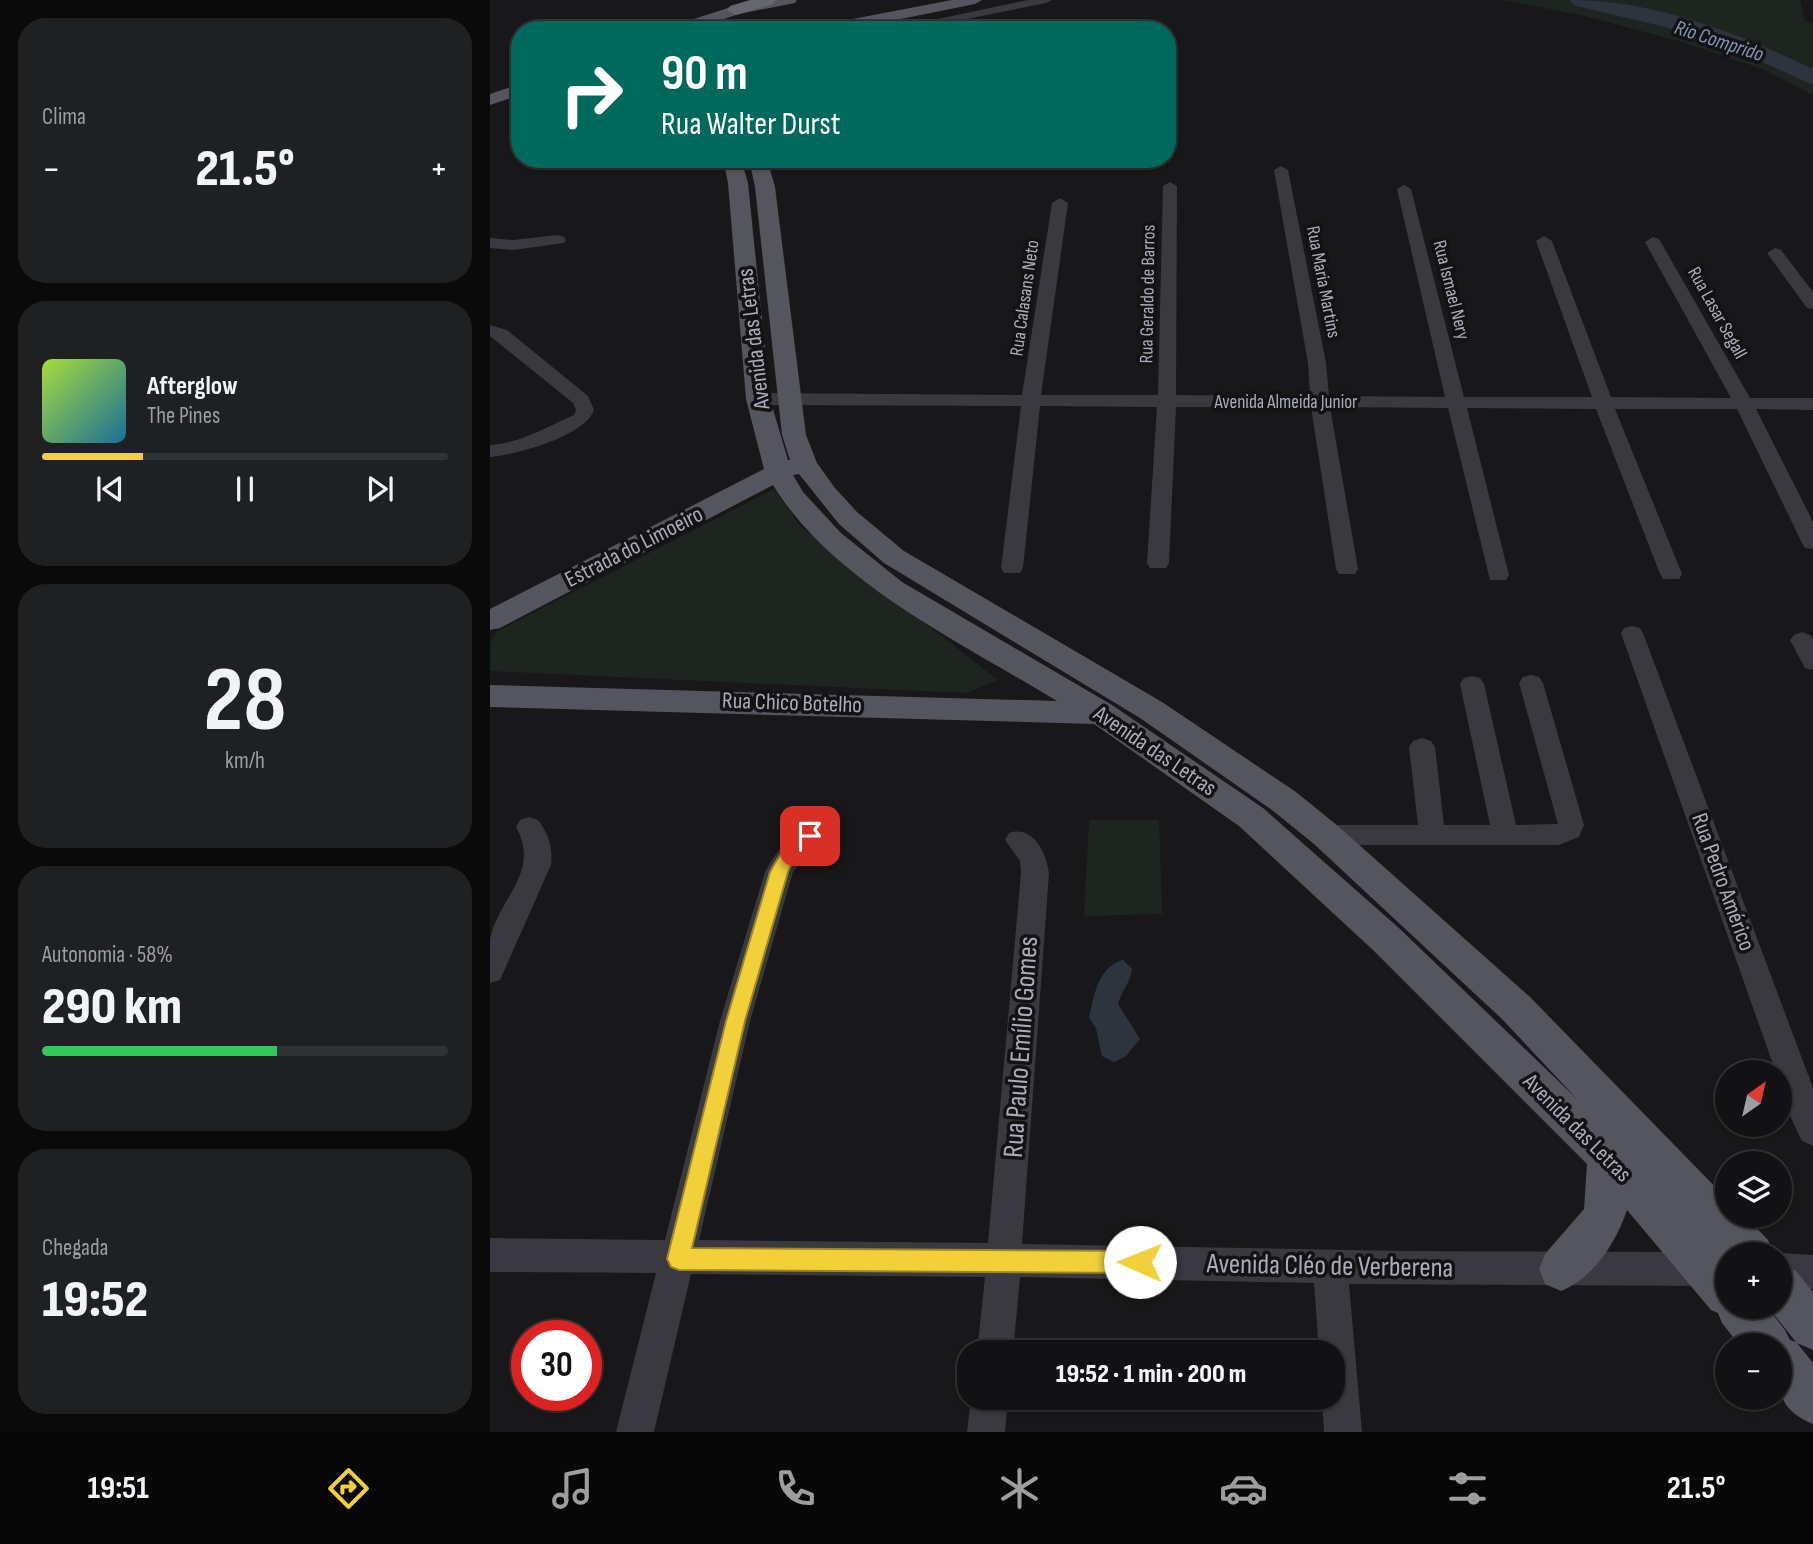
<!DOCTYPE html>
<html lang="pt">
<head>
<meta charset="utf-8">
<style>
	:root { --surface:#121214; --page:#1f2022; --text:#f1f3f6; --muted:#9c9ea0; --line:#313234; --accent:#f1d039 }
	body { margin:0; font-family:"Sofia Sans Condensed",sans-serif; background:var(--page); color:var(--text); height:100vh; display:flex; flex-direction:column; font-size:26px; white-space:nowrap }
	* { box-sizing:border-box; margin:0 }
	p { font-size:23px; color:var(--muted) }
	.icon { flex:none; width:38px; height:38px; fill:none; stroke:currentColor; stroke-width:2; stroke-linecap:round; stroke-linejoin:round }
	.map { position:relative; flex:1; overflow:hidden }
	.side { display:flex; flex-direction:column; gap:18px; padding:18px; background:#0a0a0b; width:490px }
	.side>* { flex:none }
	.top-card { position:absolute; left:21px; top:21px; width:665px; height:147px; border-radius:28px; box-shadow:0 2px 5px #0004,0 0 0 2px var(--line); background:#00695c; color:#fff; overflow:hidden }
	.needle { width:46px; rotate:34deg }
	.fabs { position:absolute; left:1225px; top:1060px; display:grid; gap:14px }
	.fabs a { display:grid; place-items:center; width:77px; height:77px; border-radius:50%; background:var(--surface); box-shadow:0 2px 5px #0004,0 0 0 2px var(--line); font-size:35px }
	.speed { position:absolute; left:21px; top:1320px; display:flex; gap:14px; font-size:35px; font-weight:700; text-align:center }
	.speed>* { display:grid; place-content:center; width:91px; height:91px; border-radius:50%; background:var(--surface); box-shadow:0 2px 5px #0004,0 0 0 2px var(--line); line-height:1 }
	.speed .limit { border:10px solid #d22; background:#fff; color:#111 }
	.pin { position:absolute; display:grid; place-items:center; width:60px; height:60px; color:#fff; margin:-30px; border-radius:14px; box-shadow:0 4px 10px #0006 }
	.me { position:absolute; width:77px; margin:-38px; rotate:271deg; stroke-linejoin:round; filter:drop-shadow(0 0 5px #0008) }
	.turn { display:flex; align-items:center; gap:24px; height:147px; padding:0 35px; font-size:32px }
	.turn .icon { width:91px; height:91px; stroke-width:2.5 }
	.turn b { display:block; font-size:49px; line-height:60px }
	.big { font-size:52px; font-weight:800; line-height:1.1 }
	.side .tile { flex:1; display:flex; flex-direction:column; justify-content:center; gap:10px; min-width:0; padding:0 24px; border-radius:28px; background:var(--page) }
	.side .dial { align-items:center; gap:0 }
	.dial b { font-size:91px; line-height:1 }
	.song { display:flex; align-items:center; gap:21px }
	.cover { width:84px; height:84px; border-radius:10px; background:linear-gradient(135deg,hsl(80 70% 55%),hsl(200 70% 35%)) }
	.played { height:7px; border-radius:4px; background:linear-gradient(90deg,var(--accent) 25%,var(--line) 25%) }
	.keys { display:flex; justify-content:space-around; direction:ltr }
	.heat { display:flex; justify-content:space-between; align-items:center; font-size:38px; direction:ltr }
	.charge { height:10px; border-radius:5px; background:linear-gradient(90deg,#34c759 58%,var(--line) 0) }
	.trip { position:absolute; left:467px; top:1340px; width:388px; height:70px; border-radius:28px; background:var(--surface); box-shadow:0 2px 5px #0004,0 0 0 2px var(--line); font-weight:800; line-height:70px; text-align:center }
	.menu { display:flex; height:112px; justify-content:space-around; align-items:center; background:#070708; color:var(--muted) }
	.menu .icon { width:49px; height:49px }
	.menu .selected { color:var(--accent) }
	.menu b { font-size:32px; color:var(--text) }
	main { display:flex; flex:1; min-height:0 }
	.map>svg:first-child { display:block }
</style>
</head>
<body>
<main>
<section class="side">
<div class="tile"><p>Clima</p>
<div class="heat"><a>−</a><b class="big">21.5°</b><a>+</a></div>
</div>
<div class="tile">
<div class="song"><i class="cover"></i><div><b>Afterglow</b><p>The Pines</p></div></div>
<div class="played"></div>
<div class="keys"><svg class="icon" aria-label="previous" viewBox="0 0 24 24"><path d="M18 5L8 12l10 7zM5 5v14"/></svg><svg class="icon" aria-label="pause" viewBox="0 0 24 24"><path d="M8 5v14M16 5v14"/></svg><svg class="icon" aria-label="next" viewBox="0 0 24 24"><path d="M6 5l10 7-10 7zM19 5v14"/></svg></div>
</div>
<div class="tile dial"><b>28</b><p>km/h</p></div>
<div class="tile"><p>Autonomia · 58%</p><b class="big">290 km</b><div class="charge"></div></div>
<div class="tile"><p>Chegada</p><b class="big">19:52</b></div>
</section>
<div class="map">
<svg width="1323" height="1432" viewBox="0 0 1323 1432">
	<rect width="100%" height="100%" fill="#18181a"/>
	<path fill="#1e2520" d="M1013,0H1310L1315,21L1323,24V95L1275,70L1189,41L1091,15Z
		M284,489L310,526L508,680L477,693L0,671V643L6,632Z
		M599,820H669L672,914L594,916Z"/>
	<path fill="#2e343e" d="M633,960L642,969C641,981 631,992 628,1004L650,1039L636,1056L624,1062L612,1056L606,1028L599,1018C604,995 608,967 633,960Z"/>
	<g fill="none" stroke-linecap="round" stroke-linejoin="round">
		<path fill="#2e343e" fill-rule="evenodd" d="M1080,0C1165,0 1247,33 1323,69V85L1244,49L1175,27L1083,5Z"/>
		<path fill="#39393f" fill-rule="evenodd" d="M538,0H562L556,3L422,30H396Z
			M791,166L798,170L836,363L839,396L955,397L907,189L914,185L921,189L974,397H1102L1046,241L1054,236L1062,241L1121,397L1241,398L1155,242L1163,237L1169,239L1260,398H1323V410L1266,409L1323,522V549L1315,548L1312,543L1247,409H1125L1192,574L1189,579H1173L1170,574L1106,409L977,408L1019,575L1016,580H1000L958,408L840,407L868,569L865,574H849L846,569L821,407H686L679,563L676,568H660L657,563L667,407L550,406L533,568L530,573H514L511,568L531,406L268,405L259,399L268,393L532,395L562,203L570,198L578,203L551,395H668L673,186L680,182L687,186L686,395L820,396L818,363L784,170Z
			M68,235L74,237L76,240L74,243L23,250L0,248V238L23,240Z
			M1285,248L1291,250L1323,292V309L1317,308L1277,253Z
			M0,325L17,330L98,396L104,410C95,436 26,455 0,457V445C31,443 56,427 84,415L86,410L83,403L0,336Z
			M1142,626L1150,628L1153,633L1323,1088V1146L1312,1141C1302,1121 1290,1095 1290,1073H1286L1131,633L1134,628Z
			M1312,632L1320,635L1323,639V670L1315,668L1300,640L1304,635Z
			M1041,675L1049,677L1053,683L1094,825L1089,837L1069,845H836L827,842L823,835L827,828L836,825H928L919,747L923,741L932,738L941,741L945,747L954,825H1000L970,684L974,678L982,676L990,678L994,684L1026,825L1068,824L1029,683L1033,677Z
			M39,817L48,820C59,835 63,847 61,865L10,980L0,983C0,969 0,952 0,939C9,897 51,873 26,827L30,820Z
			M320,826L329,829L333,836L303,872L260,1021L209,1240L498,1243L531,873L530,861L515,840L519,833C543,825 556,852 559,873L532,1244L918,1251L1217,1252L1229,1257L1234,1269L1229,1281L1217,1286L859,1284L872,1432H834L832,1398H844V1353H829L824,1283L530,1277L523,1353H487L495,1277L201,1274L164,1432H126L166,1273L0,1272V1238L175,1240L230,1021L275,872C286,853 298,833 320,826Z
			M1290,1253L1323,1255V1289L1290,1287V1255H1286Z
			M481,1398H518L515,1432H477Z"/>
		<path fill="#55555e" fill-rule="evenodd" d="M276,0H307L305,3L249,14L200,30H176L179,27L241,7Z
			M462,0H492L485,4L356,30H323L331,25Z
			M30,84V95L0,105V94Z
			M233,159H251L258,183L280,399L298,460H300L292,435L265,187L259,159H277L285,187L316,435L327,463L345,488L367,512L414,551L672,702L806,792L848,826L1040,997L1237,1199V1216H1255L1278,1240L1284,1255H1237V1260L1233,1256L1237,1261V1307H1277L1295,1330L1300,1340L1306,1342L1278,1307H1290V1265L1306,1271L1323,1292V1350L1307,1343L1323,1363V1424C1282,1407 1290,1384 1290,1346H1250L1232,1323L1228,1313L1221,1310L1137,1210C1126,1243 1103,1278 1071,1291L1055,1284L1049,1269L1055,1254L1094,1209L1097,1164L884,951L749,826L604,724L0,707V685L567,701C472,643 342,582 283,485L10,628L0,630V609L274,469L256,399L238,183ZM309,474L349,524L394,563L650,718L782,810L824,844L1012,1019L1087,1099L910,929L773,808L622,705L412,582L351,533L313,492L303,475Z"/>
		<path fill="#656670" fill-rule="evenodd" d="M260,0H286L283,4L246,15L237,10L240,6Z"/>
	</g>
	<path fill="#f1d039" stroke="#9d8725" stroke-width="2" d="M320,829L326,831L329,836L303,861L298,872L255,1021L202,1248L650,1251L658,1255L662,1262L658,1270L650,1273L189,1270L181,1267L177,1259L236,1021L280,872C289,855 301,835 320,829Z"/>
	<g text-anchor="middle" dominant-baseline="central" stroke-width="7" stroke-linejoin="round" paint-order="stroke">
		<g font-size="19" fill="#aaacba" stroke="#131315">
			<text transform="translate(833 282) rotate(79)">Rua Maria Martins</text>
			<text transform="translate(961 290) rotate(76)">Rua Ismael Nery</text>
			<text transform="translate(658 294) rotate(-89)">Rua Geraldo de Barros</text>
			<text transform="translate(535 298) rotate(-82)">Rua Calasans Neto</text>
			<text transform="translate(1227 313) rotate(61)">Rua Lasar Segall</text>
			<text x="796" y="402">Avenida Almeida Junior</text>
		</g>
		<g font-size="21" font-style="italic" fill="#8295b4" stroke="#131315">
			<text transform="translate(1229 41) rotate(18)">Rio Comprido</text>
		</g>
		<g font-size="23" fill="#aaacba" stroke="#131315">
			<text transform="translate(264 339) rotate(-97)">Avenida das Letras</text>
			<text transform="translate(144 547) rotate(-27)">Estrada do Limoeiro</text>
			<text transform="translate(302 703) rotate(2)">Rua Chico Botelho</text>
			<text transform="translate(665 751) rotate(34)">Avenida das Letras</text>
			<text transform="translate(1233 882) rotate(70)">Rua Pedro Américo</text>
			<text transform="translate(1087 1128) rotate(45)">Avenida das Letras</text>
		</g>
		<g font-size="28" fill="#aaacba" stroke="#131315">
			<text transform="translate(531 1047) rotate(-86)">Rua Paulo Emílio Gomes</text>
			<text transform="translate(840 1266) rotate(1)">Avenida Cléo de Verberena</text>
		</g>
	</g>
</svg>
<div class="fabs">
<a><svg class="needle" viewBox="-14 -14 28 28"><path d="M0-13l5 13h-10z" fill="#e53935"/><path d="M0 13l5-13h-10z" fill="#9c9ea0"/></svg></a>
<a><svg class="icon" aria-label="layers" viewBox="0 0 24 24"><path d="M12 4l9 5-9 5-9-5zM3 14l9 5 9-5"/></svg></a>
<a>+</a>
<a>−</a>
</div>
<div class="speed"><div class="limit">30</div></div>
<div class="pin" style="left:320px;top:836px;background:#d93025"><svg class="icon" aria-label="arrive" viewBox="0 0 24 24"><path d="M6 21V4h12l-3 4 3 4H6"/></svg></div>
<svg class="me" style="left:650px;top:1262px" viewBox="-20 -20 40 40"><circle r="19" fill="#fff"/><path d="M0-13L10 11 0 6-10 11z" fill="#f1d039"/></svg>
<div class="trip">19:52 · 1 min · 200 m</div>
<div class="top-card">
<div class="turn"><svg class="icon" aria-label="right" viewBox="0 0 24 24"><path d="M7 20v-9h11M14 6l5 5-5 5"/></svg><div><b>90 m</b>Rua Walter Durst</div></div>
</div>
</div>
</main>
<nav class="menu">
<b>19:51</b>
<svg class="icon selected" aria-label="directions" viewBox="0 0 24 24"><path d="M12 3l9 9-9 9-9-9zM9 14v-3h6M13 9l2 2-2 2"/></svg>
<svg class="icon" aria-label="music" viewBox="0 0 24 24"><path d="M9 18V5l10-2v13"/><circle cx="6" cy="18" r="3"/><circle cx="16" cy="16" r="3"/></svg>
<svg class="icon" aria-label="phone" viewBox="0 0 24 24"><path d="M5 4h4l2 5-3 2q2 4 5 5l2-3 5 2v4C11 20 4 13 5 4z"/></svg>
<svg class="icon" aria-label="climate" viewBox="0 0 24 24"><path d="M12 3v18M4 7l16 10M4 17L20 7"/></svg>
<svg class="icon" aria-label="car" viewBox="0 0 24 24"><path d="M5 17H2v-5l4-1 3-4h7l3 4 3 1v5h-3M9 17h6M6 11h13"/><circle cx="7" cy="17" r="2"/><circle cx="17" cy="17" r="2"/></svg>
<svg class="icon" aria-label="filters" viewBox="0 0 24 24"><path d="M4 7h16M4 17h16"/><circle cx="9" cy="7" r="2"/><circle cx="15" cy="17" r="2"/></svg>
<b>21.5°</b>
</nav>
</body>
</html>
